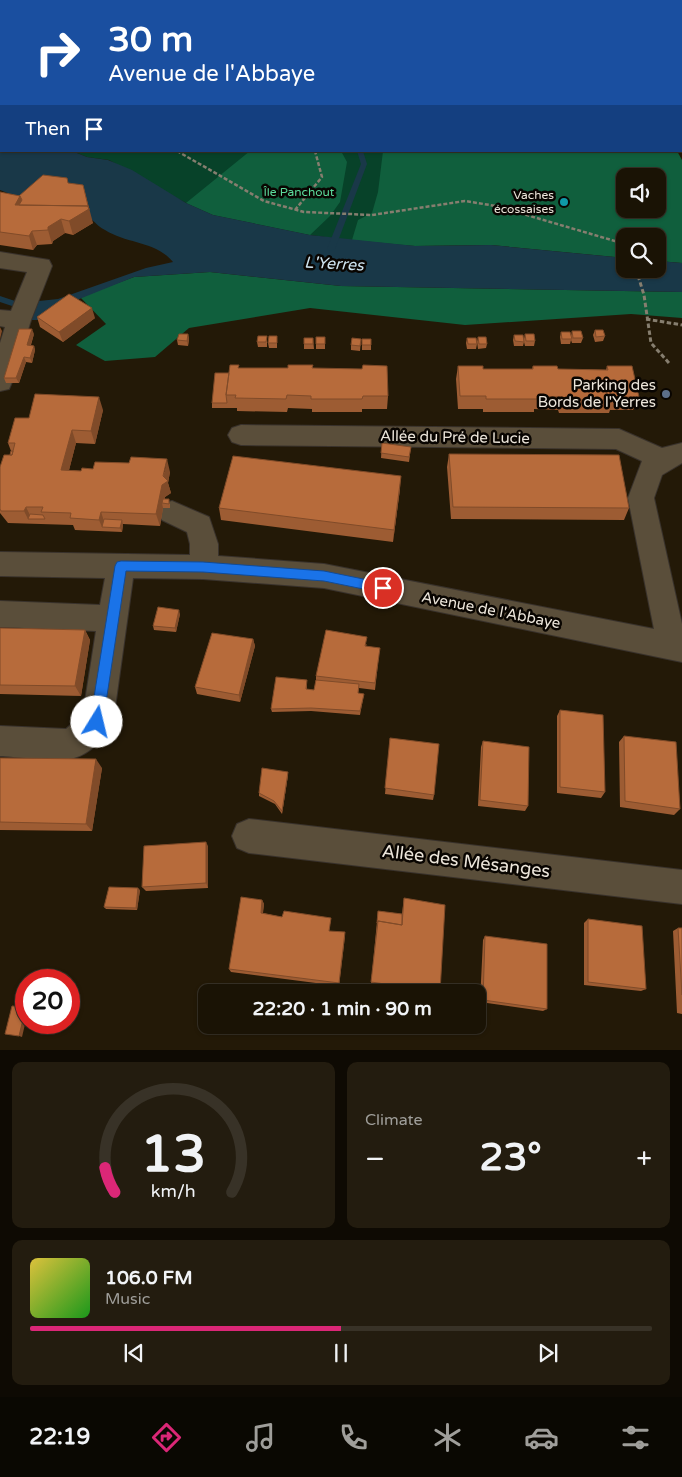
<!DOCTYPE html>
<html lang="en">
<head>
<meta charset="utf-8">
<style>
	:root { --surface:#1a1305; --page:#231c0f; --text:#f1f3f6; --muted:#9f9e9a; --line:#383227; --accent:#db2777 }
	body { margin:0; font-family:"Varela Round",sans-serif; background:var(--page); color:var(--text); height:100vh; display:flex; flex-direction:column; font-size:19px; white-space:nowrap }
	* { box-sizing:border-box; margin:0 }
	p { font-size:16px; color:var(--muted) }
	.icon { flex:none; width:28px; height:28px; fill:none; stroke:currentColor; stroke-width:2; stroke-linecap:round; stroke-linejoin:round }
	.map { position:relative; height:1050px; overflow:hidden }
	.drawer { display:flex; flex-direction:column; gap:12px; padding:12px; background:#0e0a03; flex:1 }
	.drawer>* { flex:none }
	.top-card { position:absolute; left:0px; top:0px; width:682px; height:152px; box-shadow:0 1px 4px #0004,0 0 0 1px var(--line); background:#1a4fa0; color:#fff; overflow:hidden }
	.controls { position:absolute; left:616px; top:168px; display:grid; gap:10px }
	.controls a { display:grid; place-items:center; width:50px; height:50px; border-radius:10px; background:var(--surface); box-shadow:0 1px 4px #0004,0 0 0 1px var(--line); font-size:25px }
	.speed { position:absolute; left:15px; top:969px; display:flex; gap:10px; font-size:25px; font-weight:700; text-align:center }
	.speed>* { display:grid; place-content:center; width:65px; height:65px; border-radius:50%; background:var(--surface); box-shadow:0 1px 4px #0004,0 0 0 1px var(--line); line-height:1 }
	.speed .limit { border:8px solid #d22; background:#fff; color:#111 }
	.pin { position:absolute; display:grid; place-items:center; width:42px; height:42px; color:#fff; margin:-21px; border:2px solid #fff; border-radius:50%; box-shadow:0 1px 5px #0007 }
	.me { position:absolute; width:55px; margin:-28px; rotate:9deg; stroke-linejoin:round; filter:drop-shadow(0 0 4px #0008) }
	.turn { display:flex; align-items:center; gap:18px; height:105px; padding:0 25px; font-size:22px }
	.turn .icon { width:65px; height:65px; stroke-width:2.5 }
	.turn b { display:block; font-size:35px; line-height:42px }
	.then { display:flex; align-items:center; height:48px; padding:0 25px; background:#0003; gap:10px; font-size:19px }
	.big { font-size:38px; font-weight:800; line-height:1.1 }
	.drawer .tile { flex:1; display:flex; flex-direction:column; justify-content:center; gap:8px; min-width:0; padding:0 18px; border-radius:10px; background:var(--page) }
	.drawer .dial { align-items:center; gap:0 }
	.dial svg { height:130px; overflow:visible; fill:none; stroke:var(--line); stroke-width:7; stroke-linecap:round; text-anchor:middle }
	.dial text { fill:var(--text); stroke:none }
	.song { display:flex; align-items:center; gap:15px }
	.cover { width:60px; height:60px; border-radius:8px; background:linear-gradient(135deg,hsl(50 70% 55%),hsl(120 70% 35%)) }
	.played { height:5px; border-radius:2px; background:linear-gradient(90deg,var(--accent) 50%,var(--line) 50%) }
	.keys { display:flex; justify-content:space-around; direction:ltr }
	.heat { display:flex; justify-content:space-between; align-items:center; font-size:28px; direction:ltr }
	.drawer .tiles { flex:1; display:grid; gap:12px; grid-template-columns:1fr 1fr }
	.tile:last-child { grid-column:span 2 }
	.trip { position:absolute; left:198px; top:984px; width:288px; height:50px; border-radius:10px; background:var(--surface); box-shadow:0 1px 4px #0004,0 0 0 1px var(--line); font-weight:800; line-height:50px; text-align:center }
	.tab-bar { display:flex; height:80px; justify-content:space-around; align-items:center; background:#0a0802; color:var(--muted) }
	.tab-bar .icon { width:35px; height:35px }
	.tab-bar .active { color:var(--accent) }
	.tab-bar b { font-size:22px; color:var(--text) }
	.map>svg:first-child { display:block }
</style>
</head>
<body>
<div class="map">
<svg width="682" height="1050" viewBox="0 0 682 1050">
	<rect width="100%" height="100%" fill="#231907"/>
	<path fill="#074229" d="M72,151H624L625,209L658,236L397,246L310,235L213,215L186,203L109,160L87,157Z"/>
	<path fill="#105f3d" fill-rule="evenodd" d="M0,0H295L1,1L0,34Z
		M334,0H597L335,1Z
		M250,151H341L347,162L340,202L330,216L310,235L213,215L186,203Z
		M383,151H677L682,160V263L658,261V236H625V258L491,245L415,246L352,240L358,220L372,213L378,192ZM625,176H658V209H625Z
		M210,272L341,286L682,292V318L631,314L465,325L310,308L189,328L155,357L105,361L76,345L106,324L80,297L134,277Z"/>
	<path fill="#193848" d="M0,120L1,151H72L87,157L108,160L132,170L186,203L213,215L310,235L415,246L491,245L625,258V269H658V261L682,263V292L341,286L210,272L134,277L57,308L42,320H29L39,301L58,299L146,268L173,262C156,241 127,244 105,230C100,228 96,223 92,220L80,222L0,190Z"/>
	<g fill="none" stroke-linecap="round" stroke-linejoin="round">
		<path fill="#193848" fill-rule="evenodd" d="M307,0H313L314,1H308Z
			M357,151H363L367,164L335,249L331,251L327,249L361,164Z
			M0,296L15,301L16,303L12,306L0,302Z"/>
		<g stroke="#39322c" stroke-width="2">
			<path id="minor" d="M0,252L49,260L52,266L31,320L12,382L9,389L0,391V343L5,327L0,326V310L11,311L27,272L0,268Z
				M241,425L619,429L662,448L682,443V463L662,475L654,498L682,624V662L324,588L203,579L133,578L113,722C106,737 90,754 74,758C61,762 16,757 0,756V726L66,729L83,714L96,631L0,627V601L100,605L105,578L0,576V552L190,555V544L187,532L162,520L158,512L162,504L172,501L209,517L218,544V556L324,564L654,629L628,498L642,461L616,449L241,445L232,442L228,435L232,428Z
				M249,819L682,870V904L249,853L237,848L232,836L237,824Z"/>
		</g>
		<path stroke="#867e6f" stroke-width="2.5" stroke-dasharray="4 2" stroke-linecap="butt" d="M3,1L7,0
			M177,151L264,201L304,212L372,215L465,201L496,206L625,244
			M295,210L322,177L315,151"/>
		<path stroke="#867e6f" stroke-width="3" stroke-dasharray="4.5 2.5" stroke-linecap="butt" d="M636,269L644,295L651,343L669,363
			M646,319L682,325"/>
		<use href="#minor" fill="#5a4e3a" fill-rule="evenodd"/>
	</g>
	<path fill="#9d5c33" d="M68,183L93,223L73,235L65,233L53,241L52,244L37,245L33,250L0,245V192L19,196Z
		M37,317L95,318L63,342L40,327Z
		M595,330L605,336L603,341L595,342L593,335Z
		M572,331L583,338L581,343H572L571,340L570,344H561L560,337L561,332L571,336Z
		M34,334L31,345L34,346L35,350L32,363L26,362L19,383H6L4,378Z
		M188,334L189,339L188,346L178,345L177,340Z
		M525,334L535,341L534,346H525L524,342L523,346H514L513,340L514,335L524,339Z
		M267,336V347H258L257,342Z
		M277,336V348H269L268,343Z
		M316,337H325V349H316Z
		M478,337L487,344L486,348L478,349L477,342Z
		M304,338H313L314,349H304Z
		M467,338L477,344L476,349H467L466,343Z
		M361,339L360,351L351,350V345Z
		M362,339H371V350H362Z
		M313,365V368L388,396L387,409H362V412H312V409L288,408L287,412L237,411V408H212V403L229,373L239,368H288Z
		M458,366L483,369H532L533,366L558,369L606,370L607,366L639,397L633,410H610L609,413H559L558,410L534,409V412H483V409H458L456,379Z
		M103,410L95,444L76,443L69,470L81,471L93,469L170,472L168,483L171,493L165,497V499L170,504V508H163L160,526L123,524L122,532L75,530L73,525L8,523L0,513V467L10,455L11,451L8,443L29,418Z
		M382,443L411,447L409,462L381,458Z
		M449,454L629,508L624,520L451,519L447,467Z
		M400,489L393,542L221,520L219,508Z
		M180,614L176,632L154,630L153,626Z
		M0,628L85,630L90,640L81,696L0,694Z
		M253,639L255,646L240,702L197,694L195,687Z
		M367,644L366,646L379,655L375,690L359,688L358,693L364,694L360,715L311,711L272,712L271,709L307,684V689L314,690L316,680V676Z
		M560,710L605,792L601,798L557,793V716Z
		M624,736L680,809L674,815L620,807L619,742Z
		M390,738L434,795L433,800L385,794Z
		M483,741L528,806L525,811L478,806L481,747Z
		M0,758L102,768L92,831L0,830Z
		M288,775L282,814L275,804L259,796V793Z
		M208,846V888L146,891L142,887Z
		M140,890L137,910L106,909L104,907Z
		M404,898L440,992H425L371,984L378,911L402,914Z
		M262,900L264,904L263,913L282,917L331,918L329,931L345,936L339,986L231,972L229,969Z
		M588,919L646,989L641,991L584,985V923Z
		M678,928H682V1014L677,1013L673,931Z
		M485,936L547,1009L543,1011L480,1002L483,940Z"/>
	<path fill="#804b29" d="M83,185L93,223L73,235L69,221Z
		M20,196L25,210L15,205Z
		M61,219L65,233L53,241L52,244L48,230V227Z
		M32,231L37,245L33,250L29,236Z
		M92,308L95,318L63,342L59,332Z
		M0,327L2,331L0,339Z
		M32,329L34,334L29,350L27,345Z
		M188,334L189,339L188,346L187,341Z
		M34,346L35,350L32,363L30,358Z
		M24,357L26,362L19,383L16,378Z
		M99,397L103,410L95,444L91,431Z
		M72,430L76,443L66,482L61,470Z
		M167,459L170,472L168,483L171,493L165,497L164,503H162L163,508L160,526L156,514Z
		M401,476L400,489L393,542L394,530Z
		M26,507L32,519H28L30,523L24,511Z
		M101,512L105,524L102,527L99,520Z
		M122,520L123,525L122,532L120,528Z
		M179,610L180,614L176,632L175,628Z
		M85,630L90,640L81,696L75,686Z
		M253,639L255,646L240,702L239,695Z
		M96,759L102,768L92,831L86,824Z
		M288,772V775L282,814V811Z
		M206,842L208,846V888L206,883Z
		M138,888L140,890L137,910L136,908Z
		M262,900L264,904L262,917L261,913Z
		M26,1007V1020L22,1037L19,1036Z"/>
	<path fill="#b76b3b" stroke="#804b29" d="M43,175L67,178L68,183L83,185L89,210L88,206L19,205L22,200L20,196H19Z
		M0,192L20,196L15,205L88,206L89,209L69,221L61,219L48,227V230L32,231L29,236L0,232Z
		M69,294L92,308L59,332L37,317Z
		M19,329H32L27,345L34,346L30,358L24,357L16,378H4Z
		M595,330H603L605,336L596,337Z
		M572,331H581L583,338H573Z
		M561,332H570L572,339H562Z
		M179,334H188L187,341L177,340Z
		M525,334H534L535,341H526Z
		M514,335H523L524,342L515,341Z
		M258,336H267L266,342H257Z
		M269,336H277V343H268Z
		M316,337H325V344H316Z
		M478,337H486L487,344H479Z
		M304,338H313V344H304Z
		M352,338L361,339L360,346L351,345Z
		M467,338H476L477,344H468Z
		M362,339H371V345H362Z
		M230,365H239L238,368H288V365H313L312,368L362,369L363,365L387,366L388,396H363L362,399H311V396L287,395L286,399L235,398L236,395H226Z
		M458,366H483V369H533V366H557L558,369L608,370L607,366H632L639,397H614V400H563L562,397L537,396V399H486V396H460Z
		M215,373H229L226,395L227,403H212Z
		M35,394L99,397L91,431L72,430L61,470L81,471L82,468L93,469L95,462L129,463L131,457L167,459L163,476L168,481L162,485L156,514L101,512L99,520L70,518L71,513L41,512L43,507H26L24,511H1L0,509V467L4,455H12L15,443H8L15,418H29Z
		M382,443L411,447L409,457L381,453Z
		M11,451H13L12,455H10Z
		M449,454L619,455L629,508L453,507Z
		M233,456L401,476L394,530L219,508Z
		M163,499H169V504L162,503Z
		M30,514L43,515L45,519H28Z
		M104,519L122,520L120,528L102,527Z
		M158,607L179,610L175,628L153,626Z
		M0,628L85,630L75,686L0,685Z
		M326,630L367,637L365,646L380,648L375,683L316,676Z
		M212,633L253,639L239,695L195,687Z
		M276,677L307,680L306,689L314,690L316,680L359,684L358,693L364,694L360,711L311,708L271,709Z
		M560,710L603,715L605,792L560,787Z
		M624,736L676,742L680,809L625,801Z
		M390,738L439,744L434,795L385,788Z
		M483,741L529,747L528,806L480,800Z
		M0,758L96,759L86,824L0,822Z
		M262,768L288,772L282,811L274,801L259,793Z
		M206,842V883L142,887L144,846Z
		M109,887L138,888L136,908L104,907Z
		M241,897L262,900L261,913L282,917L284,911L331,918L329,931L345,932L339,983L229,969Z
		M404,898L445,905L440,992L371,982L378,921L402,925Z
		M378,911L402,914V925L378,921L377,923Z
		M588,919L642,926L646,989L588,982Z
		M678,928H682V995Z
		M485,936L547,944V1009L483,1000Z
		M12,1006L26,1007L19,1036L5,1034Z"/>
	<path fill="#1a73e8" stroke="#114b97" d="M121,561L203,562L324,571L383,583L387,584L389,588L387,592L383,593L324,581L203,572L126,571L103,722L101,727L97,729L92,727L90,722L115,566L117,562Z"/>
	<circle fill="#0f9aa8" stroke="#090501" stroke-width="2" cx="564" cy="202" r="5"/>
	<circle fill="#5c6f8a" stroke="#090501" stroke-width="2" cx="666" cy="394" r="5"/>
	<g text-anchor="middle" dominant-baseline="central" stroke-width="5" stroke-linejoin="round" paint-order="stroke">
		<g font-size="12" fill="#5cdb9c" stroke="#090501">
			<text x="299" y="192">Île Panchout</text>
		</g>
		<g font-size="12" fill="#ece5da" stroke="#090501" text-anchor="end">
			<text x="554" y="195">Vaches<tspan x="554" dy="14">écossaises</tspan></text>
		</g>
		<g font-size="15" fill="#ece5da" stroke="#090501" text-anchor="end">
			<text x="656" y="385">Parking des<tspan x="656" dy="17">Bords de l'Yerres</tspan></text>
		</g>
		<g font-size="15" fill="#ece5da" stroke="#090501">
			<text transform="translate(455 437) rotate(1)">Allée du Pré de Lucie</text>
			<text transform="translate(491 610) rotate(11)">Avenue de l'Abbaye</text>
		</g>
		<g font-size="16" font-style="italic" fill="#cee4f0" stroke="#090501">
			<text transform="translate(334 264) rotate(3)">L'Yerres</text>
		</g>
		<g font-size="18" fill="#ece5da" stroke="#090501">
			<text transform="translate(466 861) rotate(7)">Allée des Mésanges</text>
		</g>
	</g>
</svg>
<div class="controls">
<a><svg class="icon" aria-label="sound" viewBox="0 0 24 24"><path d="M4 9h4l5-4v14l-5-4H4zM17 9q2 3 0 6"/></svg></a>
<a><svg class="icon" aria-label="search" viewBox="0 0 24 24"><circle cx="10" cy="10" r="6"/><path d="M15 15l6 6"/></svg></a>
</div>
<div class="speed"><div class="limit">20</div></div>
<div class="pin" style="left:383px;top:588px;background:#d93025"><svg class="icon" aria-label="arrive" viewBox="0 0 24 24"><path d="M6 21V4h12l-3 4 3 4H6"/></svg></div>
<svg class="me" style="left:97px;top:722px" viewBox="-20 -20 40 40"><circle r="19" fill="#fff"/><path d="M0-13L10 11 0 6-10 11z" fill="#1a73e8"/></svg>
<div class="trip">22:20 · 1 min · 90 m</div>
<div class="top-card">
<div class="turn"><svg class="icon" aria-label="right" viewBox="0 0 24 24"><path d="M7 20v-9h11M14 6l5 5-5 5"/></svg><div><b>30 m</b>Avenue de l'Abbaye</div></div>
<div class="then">Then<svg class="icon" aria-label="arrive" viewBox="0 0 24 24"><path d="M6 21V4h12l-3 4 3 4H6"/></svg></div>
</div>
</div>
<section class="drawer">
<div class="tiles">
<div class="tile dial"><svg viewBox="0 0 100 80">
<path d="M14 69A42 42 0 1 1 86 69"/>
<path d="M14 69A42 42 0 0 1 8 54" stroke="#db2777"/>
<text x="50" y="56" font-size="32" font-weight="700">13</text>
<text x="50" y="72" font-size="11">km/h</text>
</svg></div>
<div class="tile"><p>Climate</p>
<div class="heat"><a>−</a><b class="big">23°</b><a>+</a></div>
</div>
<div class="tile">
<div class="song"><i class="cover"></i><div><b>106.0 FM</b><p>Music</p></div></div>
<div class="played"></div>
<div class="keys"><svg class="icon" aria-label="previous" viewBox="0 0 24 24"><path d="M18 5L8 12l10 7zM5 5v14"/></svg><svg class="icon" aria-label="pause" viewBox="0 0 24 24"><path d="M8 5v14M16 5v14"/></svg><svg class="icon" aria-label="next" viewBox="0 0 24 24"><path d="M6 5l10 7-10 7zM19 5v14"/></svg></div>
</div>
</div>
</section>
<nav class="tab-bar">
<b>22:19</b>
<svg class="icon active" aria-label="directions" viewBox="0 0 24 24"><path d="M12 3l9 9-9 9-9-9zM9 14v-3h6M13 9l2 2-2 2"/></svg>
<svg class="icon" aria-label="music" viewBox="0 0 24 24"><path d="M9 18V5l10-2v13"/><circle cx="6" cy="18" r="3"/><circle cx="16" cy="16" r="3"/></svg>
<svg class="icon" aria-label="phone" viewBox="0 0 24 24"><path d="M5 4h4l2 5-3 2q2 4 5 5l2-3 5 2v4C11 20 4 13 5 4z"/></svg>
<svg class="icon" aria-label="climate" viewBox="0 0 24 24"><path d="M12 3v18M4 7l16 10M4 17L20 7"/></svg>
<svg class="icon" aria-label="car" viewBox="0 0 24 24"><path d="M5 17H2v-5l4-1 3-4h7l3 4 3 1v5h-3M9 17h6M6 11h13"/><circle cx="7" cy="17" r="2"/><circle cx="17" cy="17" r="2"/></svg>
<svg class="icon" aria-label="filters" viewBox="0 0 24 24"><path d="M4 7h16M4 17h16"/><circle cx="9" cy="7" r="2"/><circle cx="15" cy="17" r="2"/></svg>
</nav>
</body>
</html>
